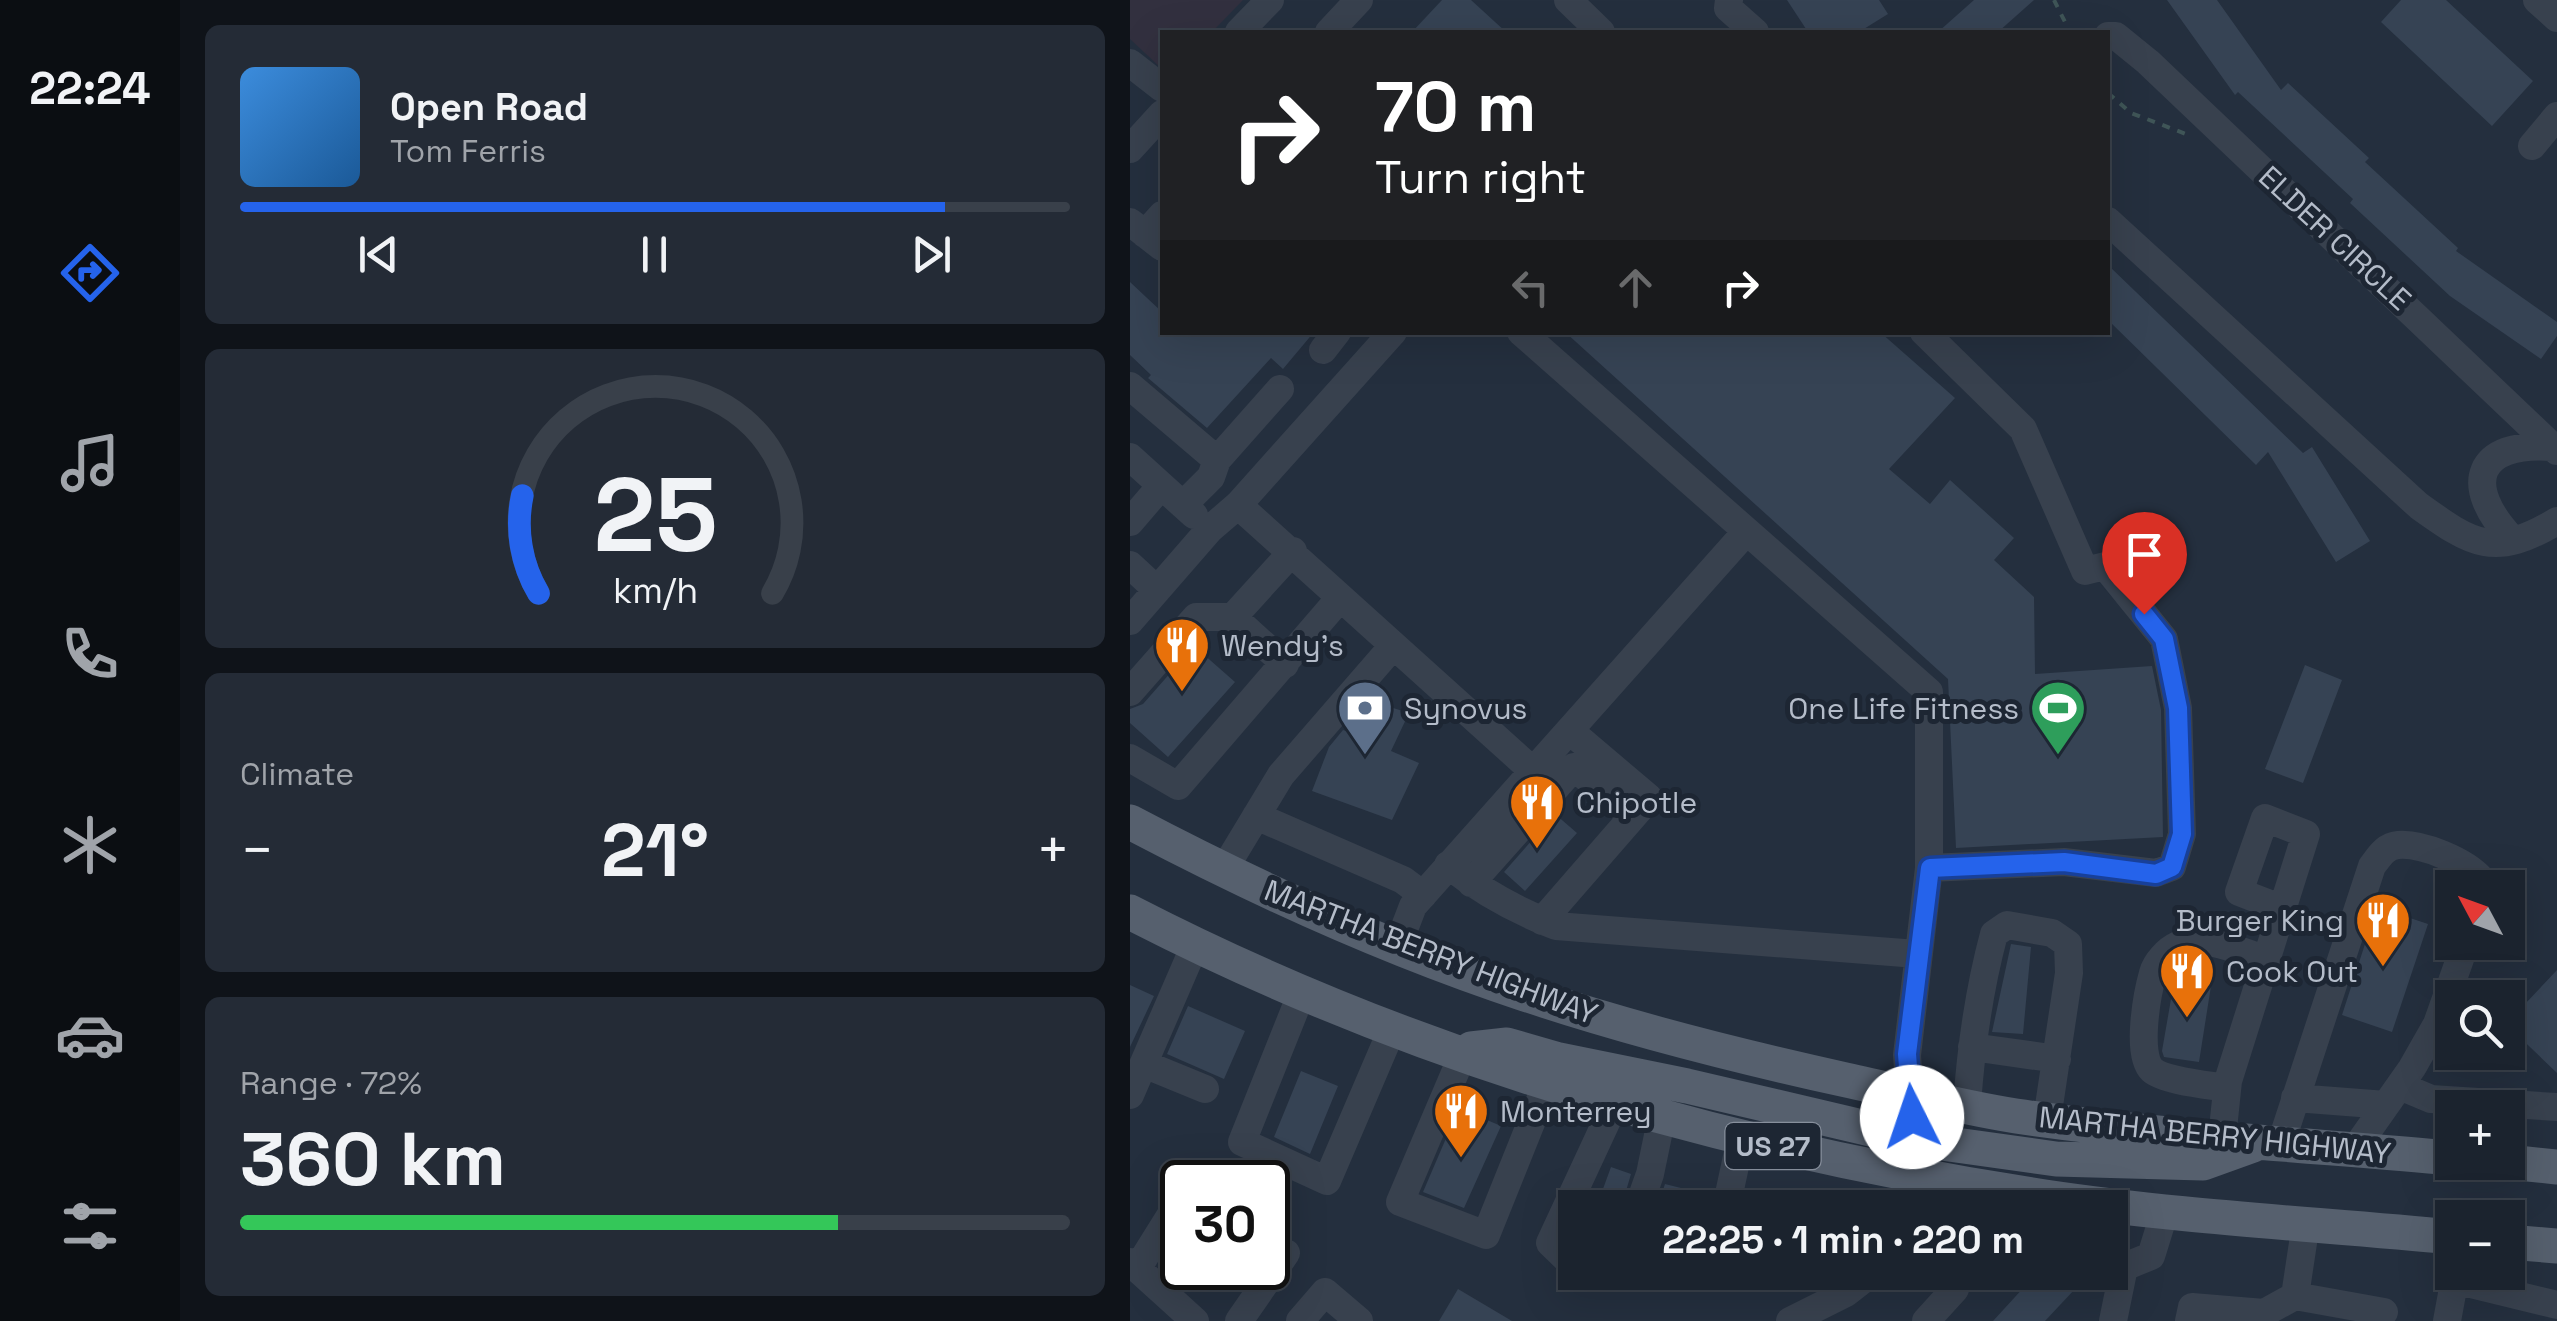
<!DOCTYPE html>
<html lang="en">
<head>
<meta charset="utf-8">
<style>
	:root { --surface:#1b232e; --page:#242b36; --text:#f1f3f6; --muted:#a0a4aa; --line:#39404a; --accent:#2563eb }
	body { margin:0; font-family:"Space Grotesk",sans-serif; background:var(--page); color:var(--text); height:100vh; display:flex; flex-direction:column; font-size:38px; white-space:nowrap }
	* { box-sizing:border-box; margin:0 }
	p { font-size:32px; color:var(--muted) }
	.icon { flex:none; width:55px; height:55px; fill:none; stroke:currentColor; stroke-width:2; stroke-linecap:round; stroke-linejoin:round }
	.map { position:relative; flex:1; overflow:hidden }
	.sheet { display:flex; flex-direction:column; gap:25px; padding:25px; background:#0f1319; width:950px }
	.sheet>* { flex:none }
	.top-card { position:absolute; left:30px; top:30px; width:950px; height:305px; border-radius:0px; box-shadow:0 10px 40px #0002,0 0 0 2px var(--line); background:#202124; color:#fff; overflow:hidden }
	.needle { width:65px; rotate:311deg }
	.buttons { position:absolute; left:1305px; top:870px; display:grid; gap:20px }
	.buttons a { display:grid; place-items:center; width:90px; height:90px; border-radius:0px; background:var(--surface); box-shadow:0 10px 40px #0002,0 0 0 2px var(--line); font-size:50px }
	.speed { position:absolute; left:30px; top:1160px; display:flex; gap:20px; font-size:50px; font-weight:700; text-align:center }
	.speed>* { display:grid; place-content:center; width:130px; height:130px; border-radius:50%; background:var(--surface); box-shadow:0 10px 40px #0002,0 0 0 2px var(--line); line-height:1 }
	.speed .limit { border:5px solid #111; border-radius:15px; background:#fff; color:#111 }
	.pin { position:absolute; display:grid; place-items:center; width:85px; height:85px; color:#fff; margin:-102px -42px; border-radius:50% 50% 50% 0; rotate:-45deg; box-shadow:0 0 10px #0007 }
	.pin .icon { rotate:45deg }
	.me { position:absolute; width:110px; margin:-55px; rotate:356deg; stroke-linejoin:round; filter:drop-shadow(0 0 8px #0008) }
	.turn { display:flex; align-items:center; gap:35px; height:210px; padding:0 50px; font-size:45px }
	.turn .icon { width:130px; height:130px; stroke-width:2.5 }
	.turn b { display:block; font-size:70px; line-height:85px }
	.lanes { display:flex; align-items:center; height:95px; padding:0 50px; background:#0003; justify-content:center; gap:50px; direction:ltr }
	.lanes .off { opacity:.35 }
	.big { font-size:75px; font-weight:800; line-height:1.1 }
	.sheet .tile { flex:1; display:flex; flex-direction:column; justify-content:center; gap:15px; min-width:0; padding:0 35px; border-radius:15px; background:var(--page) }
	.sheet .dial { align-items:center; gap:0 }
	.dial svg { height:260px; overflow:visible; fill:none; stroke:var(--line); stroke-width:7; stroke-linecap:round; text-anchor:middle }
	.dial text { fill:var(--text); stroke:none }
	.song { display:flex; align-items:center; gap:30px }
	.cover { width:120px; height:120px; border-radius:15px; background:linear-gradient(135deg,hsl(210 70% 55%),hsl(210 70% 35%)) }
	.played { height:10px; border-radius:5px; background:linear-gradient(90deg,var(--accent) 85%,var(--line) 85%) }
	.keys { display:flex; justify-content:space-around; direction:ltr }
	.heat { display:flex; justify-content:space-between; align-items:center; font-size:55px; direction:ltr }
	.charge { height:15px; border-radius:8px; background:linear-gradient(90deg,#34c759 72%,var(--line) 0) }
	.trip { position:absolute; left:428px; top:1190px; width:570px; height:100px; border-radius:0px; background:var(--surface); box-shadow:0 10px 40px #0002,0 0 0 2px var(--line); font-weight:800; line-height:100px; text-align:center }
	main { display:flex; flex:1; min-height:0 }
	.dock { display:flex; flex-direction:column; width:180px; justify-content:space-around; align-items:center; background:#0b0e12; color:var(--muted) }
	.dock .icon { width:70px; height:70px }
	.dock .active { color:var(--accent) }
	.dock b { font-size:45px; color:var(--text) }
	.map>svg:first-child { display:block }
</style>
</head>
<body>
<main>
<nav class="dock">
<b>22:24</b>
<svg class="icon active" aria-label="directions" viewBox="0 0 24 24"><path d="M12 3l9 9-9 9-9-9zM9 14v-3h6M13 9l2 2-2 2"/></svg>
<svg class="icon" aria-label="music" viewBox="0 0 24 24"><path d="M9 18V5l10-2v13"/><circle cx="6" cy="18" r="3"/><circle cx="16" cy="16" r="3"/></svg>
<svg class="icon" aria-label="phone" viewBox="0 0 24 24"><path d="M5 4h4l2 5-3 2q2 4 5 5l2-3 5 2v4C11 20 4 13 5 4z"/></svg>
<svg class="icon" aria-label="climate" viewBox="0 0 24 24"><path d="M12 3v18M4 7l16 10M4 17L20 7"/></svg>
<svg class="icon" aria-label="car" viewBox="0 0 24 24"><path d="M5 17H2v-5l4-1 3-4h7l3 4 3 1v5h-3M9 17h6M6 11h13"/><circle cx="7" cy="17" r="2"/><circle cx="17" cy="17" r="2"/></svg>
<svg class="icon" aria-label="filters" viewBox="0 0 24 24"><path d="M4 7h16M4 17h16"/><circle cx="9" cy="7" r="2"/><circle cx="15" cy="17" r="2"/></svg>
</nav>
<section class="sheet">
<div class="tile">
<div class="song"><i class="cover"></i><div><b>Open Road</b><p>Tom Ferris</p></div></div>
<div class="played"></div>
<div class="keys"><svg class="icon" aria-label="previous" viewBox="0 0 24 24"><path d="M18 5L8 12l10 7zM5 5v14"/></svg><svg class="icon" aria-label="pause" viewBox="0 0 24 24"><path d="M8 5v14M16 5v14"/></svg><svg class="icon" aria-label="next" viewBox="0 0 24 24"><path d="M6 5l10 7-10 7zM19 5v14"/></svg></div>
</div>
<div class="tile dial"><svg viewBox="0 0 100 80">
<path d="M14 69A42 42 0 1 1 86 69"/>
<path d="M14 69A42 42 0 0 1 9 39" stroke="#2563eb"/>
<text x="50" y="56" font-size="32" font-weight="700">25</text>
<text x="50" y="72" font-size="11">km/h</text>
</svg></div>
<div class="tile"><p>Climate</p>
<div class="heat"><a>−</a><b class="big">21°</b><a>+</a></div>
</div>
<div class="tile"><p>Range · 72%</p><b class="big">360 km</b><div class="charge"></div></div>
</section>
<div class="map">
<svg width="1427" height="1321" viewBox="0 0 1427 1321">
	<rect width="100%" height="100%" fill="#242f3e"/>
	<path fill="#32303f" d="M0,0H113L82,32H32V69L0,39Z"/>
	<path fill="#364354" d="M312,0H341L376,32H282Z
		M657,0H749L758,14L729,32H678Z
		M844,0H904L868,32H808Z
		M1037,0H1087L1151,90L1158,83L1239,158L1235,162L1328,248L1326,251L1427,322V336L1411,359L1320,296L1220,203L1223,199L1108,92L1105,95Z
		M1271,0H1316L1403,81L1362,126L1251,22Z
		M978,265L1173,453L1182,447L1240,541L1206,562L1138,452L1126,465L978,320Z
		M0,282L32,312V332H184L153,369L141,358L77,428L18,378L21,375L0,355Z
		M435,332H750L825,398L759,469L800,504L820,480L884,538L864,560L904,597L905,674L1022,666L1031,710L1033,837L826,848L818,679Z
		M64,646L105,682L38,757L0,723V709L13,704Z
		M1175,665L1212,680L1173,783L1135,769Z
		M241,701L279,713L261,751L289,763L262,820L182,791L199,747L213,730L227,735Z
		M425,814L447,833L395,891L374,872Z
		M1247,907L1298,924L1262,1032L1212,1015Z
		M881,944L901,947L893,1034L862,1032Z
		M1062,964L1084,967L1069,1062L1034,1057L1032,1051L1045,976L1060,979Z
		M1427,970V1073L1378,1026V1022Z
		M0,985L24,996L0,1047Z
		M58,1006L115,1031L94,1079L37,1054Z
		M171,1071L208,1086L180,1154L144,1137Z
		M329,1108L371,1126L334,1208L293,1192Z
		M481,1167L501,1174L491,1208H466Z
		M535,1184L555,1189L550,1208H527Z
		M908,1272H927L945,1289L915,1321H863Z
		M328,1289L382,1321H309Z"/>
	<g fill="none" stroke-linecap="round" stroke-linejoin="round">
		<path stroke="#3f5557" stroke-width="4" stroke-dasharray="8 8" stroke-linecap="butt" d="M924,0L940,32
			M978,93L1001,113L1056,134"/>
		<path stroke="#38414e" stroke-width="28" d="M438,0L471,32
			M599,0L598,8L625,32
			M1407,0L1427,18
			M109,32L140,0
			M199,32L229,0
			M978,36H986L1018,62L1427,451
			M0,63L32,88
			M1402,146L1427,116
			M0,149L32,114
			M978,221L1289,506C1342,544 1364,559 1427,521
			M0,222L32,247
			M15,234L32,215
			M391,332L799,692V868L777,1055L783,1139L780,1208
			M794,332L893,429L955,571L975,566L1034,639L1048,708L1052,834L1042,867L1026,873L934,862L799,868
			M193,350L207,332
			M0,386L87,460
			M0,457L64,515
			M53,505L81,477L87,460L150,389
			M108,505L403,771
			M0,522L31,486
			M1382,539C1331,485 1346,441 1423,447
			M0,565L27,590
			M103,617L163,551
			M0,621L80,529L108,505L263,332
			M0,692L66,617H103L155,664
			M0,758L48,786L210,598
			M126,816L273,880L293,895
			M318,865C351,891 387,911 426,926L787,954
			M93,871L151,775L263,646
			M341,883L444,767L502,817
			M412,921L519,798L440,731
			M268,945L283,906L616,532
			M172,992L112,1142L197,1181L263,1027
			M842,1047L927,1059
			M333,1054L270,1202L356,1235L417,1083
			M14,1064L75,1089
			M1270,1086L1301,1099L1427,1107
			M1097,1088C1079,1085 1034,1081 1022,1070C1006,1055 1017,994 1023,973C1026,962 1037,950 1048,945C1074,933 1111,952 1137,960
			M0,1095L65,945
			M1165,1098L1256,1105
			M837,1105C841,1047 849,990 864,934L877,925L922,933L938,944L939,973L917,1119
			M1378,1132L1384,1104
			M1092,1138L1098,1081L1176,834L1135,818L1109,892L1153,909
			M1151,1143L1242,866C1249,857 1255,846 1268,845C1292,843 1335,861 1351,879V888
			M1225,1149L1282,1068L1307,1024L1336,942
			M508,1208L520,1174L532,1116
			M596,1208L611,1138
			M1176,1223L1165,1296L1254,1312
			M0,1262L65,1321
			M980,1264L994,1267L1021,1256L1035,1211
			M445,1267L420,1243L485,1103
			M7,1269L52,1197
			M454,1272L469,1277L483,1272
			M1324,1280L1427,1305
			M109,1321L156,1253
			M170,1321L195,1292L229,1321
			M660,1321L716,1293L743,1272
			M796,1321L825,1289L805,1272
			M983,1321L994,1267
			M1059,1321L1062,1307L1134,1313L1165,1296
			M1317,1321L1326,1272"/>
		<path stroke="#56606e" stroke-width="35" d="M0,822C127,889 258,949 395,994C500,1029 607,1056 716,1080C772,1092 829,1107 886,1116C1030,1137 1177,1145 1322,1158
			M0,912C285,1059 599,1149 915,1197C1050,1217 1187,1224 1322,1237
			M341,1049L377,1045L429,1060L557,1086L783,1139L926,1159L1073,1163L1123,1145
			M1378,1162L1427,1167
			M1378,1242L1427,1246"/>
	</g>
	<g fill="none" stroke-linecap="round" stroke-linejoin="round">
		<g stroke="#184099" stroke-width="25">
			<path id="route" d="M782,1117L777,1054L800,868L934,862L1026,874L1042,867L1052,834L1048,708L1034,639L1014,614"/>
		</g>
		<use href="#route" stroke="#2563eb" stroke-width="18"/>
	</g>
	<defs>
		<g id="restaurant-pin" transform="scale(2.875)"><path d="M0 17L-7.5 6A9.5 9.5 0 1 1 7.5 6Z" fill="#e8710a" stroke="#1d2633"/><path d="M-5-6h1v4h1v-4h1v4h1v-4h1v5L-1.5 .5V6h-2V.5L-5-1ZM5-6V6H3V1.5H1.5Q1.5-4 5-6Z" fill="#fff"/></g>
		<g id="bank-pin" transform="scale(2.875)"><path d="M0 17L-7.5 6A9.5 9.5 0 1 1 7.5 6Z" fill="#5c6f8a" stroke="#1d2633"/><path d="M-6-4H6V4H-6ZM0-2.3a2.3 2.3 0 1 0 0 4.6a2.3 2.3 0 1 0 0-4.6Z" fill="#fff"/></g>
		<g id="stadium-pin" transform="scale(2.875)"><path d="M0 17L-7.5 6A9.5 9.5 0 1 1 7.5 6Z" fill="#2e9e5b" stroke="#1d2633"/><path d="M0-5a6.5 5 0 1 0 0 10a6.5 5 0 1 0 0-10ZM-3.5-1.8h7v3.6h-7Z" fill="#fff"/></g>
	</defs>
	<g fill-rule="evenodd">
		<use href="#restaurant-pin" x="52" y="645"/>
		<use href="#bank-pin" x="235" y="708"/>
		<use href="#stadium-pin" x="928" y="708"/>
		<use href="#restaurant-pin" x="407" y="802"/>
		<use href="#restaurant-pin" x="1253" y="920"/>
		<use href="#restaurant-pin" x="1057" y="971"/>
		<use href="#restaurant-pin" x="331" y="1111"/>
	</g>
	<g text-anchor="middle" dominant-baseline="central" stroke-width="10" stroke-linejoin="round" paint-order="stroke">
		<rect fill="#1d2633" stroke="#878f9c" stroke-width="2.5" x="595.5" y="1123" width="95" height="46" rx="8"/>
		<g font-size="28" font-weight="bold" fill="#b4bcc9">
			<text x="643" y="1146">US 27</text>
		</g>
		<g font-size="30" fill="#b4bcc9" stroke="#1d2633">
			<text transform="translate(1205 238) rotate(43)">ELDER CIRCLE</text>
			<text transform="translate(301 952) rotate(21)">MARTHA BERRY HIGHWAY</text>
			<text transform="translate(1085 1135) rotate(6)">MARTHA BERRY HIGHWAY</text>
		</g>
		<g font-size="30" fill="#b4bcc9" stroke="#1d2633" text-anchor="start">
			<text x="91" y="645">Wendy's</text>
			<text x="274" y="708">Synovus</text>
			<text x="889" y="708" text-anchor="end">One Life Fitness</text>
			<text x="446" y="802">Chipotle</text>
			<text x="1214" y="920" text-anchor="end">Burger King</text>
			<text x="1096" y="971">Cook Out</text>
			<text x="370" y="1111">Monterrey</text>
		</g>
	</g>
</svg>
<div class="buttons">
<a><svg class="needle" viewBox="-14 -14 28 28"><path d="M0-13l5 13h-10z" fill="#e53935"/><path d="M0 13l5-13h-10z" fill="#a0a4aa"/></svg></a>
<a><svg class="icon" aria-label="search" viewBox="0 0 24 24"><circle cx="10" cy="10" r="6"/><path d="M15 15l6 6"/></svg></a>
<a>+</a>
<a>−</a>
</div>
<div class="speed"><div class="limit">30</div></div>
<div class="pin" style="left:1014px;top:614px;background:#d93025"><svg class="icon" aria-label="arrive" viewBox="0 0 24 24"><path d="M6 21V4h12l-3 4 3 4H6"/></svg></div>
<svg class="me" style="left:782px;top:1117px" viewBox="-20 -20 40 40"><circle r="19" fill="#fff"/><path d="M0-13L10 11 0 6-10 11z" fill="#2563eb"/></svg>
<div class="trip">22:25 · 1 min · 220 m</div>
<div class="top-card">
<div class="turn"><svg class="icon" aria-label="right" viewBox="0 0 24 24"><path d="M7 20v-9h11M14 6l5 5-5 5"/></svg><div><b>70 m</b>Turn right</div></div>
<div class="lanes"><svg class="icon off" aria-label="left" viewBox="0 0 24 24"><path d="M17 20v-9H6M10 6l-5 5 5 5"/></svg><svg class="icon off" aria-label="ahead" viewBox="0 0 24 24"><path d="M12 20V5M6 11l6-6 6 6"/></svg><svg class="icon" aria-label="right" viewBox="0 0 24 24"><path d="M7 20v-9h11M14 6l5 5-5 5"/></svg></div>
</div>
</div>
</main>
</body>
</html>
